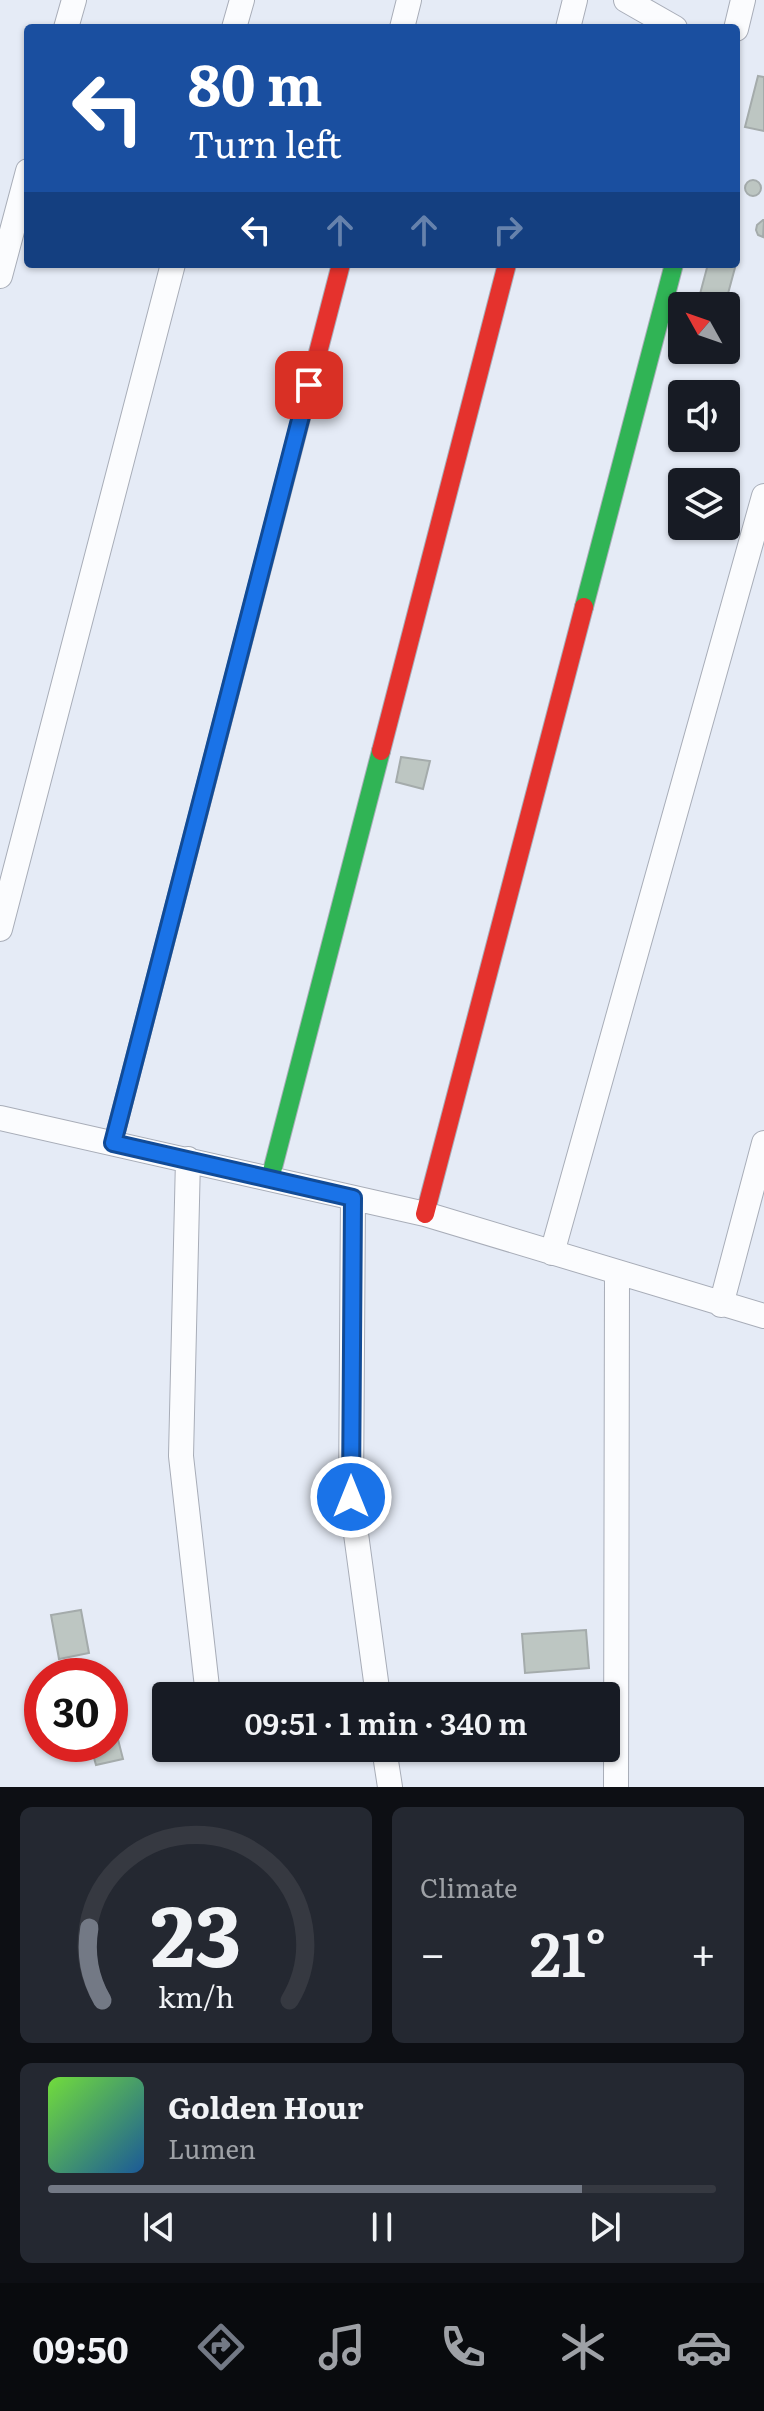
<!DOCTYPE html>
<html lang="en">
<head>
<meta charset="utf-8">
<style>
	:root { --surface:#171b24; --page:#242831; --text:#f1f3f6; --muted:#9ea1a6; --line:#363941; --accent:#737985 }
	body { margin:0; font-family:Literata,serif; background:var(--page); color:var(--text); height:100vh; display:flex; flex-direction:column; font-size:30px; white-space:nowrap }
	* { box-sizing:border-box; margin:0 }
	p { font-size:26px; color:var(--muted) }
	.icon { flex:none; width:44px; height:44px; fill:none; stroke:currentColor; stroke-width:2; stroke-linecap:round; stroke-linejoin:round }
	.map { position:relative; height:1787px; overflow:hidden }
	.sheet { display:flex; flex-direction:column; gap:20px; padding:20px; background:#0d0f14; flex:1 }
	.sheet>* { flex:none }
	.guide { position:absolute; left:24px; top:24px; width:716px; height:244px; border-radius:8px; box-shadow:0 2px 6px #0004; background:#1a4fa0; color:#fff; overflow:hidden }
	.needle { width:52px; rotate:310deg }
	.controls { position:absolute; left:668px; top:292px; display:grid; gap:16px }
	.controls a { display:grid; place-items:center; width:72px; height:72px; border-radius:8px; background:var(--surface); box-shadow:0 2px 6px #0004; font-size:40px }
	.speed { position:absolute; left:24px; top:1658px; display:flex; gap:16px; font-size:40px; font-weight:700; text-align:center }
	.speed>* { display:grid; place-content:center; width:104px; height:104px; border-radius:50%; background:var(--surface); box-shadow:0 2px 6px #0004; line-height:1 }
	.speed .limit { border:12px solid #d22; background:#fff; color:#111 }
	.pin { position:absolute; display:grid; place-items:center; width:68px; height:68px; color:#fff; margin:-34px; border-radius:16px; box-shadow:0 4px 12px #0006 }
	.me { position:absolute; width:88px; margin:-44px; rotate:0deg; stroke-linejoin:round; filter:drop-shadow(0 0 6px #0008) }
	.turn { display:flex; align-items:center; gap:28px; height:168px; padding:0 32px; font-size:36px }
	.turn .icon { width:104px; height:104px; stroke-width:2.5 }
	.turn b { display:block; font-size:56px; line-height:68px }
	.lanes { display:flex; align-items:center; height:76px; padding:0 32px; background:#0003; justify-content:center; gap:40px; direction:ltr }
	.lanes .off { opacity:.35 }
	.big { font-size:60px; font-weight:600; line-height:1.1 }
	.sheet .tile { flex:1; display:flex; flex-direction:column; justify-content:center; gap:12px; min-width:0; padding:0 28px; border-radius:12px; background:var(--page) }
	.sheet .dial { align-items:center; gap:0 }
	.dial svg { height:208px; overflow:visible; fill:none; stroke:var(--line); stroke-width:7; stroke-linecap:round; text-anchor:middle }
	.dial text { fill:var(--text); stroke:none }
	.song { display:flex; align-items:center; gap:24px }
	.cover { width:96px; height:96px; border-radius:12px; background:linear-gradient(135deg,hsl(100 70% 55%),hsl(210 70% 35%)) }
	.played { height:8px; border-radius:4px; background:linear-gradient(90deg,var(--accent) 80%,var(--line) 80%) }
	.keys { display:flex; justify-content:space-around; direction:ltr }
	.heat { display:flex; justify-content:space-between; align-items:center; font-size:44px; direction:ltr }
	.sheet .tiles { flex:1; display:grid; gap:20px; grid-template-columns:1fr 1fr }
	.tile:last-child { grid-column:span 2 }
	.trip { position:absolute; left:152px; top:1682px; width:468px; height:80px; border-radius:8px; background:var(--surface); box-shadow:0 2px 6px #0004; font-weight:600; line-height:80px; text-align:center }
	.tab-bar { display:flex; height:128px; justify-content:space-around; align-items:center; background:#090b0e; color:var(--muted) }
	.tab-bar .icon { width:56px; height:56px }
	.tab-bar .on { color:var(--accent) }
	.tab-bar b { font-size:36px; color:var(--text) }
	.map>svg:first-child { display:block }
</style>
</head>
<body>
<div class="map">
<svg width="764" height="1787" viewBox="0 0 764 1787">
	<rect width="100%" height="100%" fill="#e5ebf6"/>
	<path fill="#bdc6c2" stroke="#a4abab" stroke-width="2" d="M758,76L764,77V131L745,127Z
		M745 188a8 8 0 1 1 16 0a8 8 0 1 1-16 0Z
		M763,220H764L763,237L758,235L756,230L757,225Z
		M708,264H736L726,301L700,294Z
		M401,757L430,761L423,789L396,782Z
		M81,1610L89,1653L59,1659L51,1615Z
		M586,1630L589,1668L525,1673L522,1634Z
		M110,1716H112L123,1759L96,1765L90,1744H110Z"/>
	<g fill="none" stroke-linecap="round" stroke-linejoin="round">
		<g stroke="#a8adb8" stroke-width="26">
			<path id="street" d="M626,0L675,28
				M66,28L74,0
				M234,28L242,0
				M402,28L409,0
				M568,28L575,0
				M736,29L743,0
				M0,276L28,171
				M0,929L173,264
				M0,1118L425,1214L764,1316
				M188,1159L181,1456L208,1696
				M353,1198L351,1497L378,1696
				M552,1253L764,496
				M721,1305L764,1143
				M384,1748L390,1787
				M616,1787L617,1273"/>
		</g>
		<g stroke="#a8adb8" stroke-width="20">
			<path id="fast" d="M584,607L674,264
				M113,1143L288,468
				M270,1179L381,751"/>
		</g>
		<g stroke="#a8adb8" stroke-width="20">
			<path id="jam" d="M288,468L341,264
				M381,751L507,264
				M425,1214L584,607"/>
		</g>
		<use href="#street" stroke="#fbfcfe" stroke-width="24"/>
		<use href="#fast" stroke="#30b455" stroke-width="18"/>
		<use href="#jam" stroke="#e5322d" stroke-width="18"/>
	</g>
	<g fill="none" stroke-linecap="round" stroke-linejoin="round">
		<g stroke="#114b97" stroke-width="20">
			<path id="route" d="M309,385L113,1143L353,1198L351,1497"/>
		</g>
		<use href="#route" stroke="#1a73e8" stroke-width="14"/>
	</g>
</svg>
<div class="controls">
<a><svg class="needle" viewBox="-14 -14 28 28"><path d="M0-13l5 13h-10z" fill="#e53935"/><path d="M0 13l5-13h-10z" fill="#9ea1a6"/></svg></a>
<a><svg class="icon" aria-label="sound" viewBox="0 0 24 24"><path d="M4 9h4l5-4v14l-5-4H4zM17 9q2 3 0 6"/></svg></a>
<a><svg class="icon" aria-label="layers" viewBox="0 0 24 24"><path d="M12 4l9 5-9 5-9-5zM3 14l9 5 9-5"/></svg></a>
</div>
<div class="speed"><div class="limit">30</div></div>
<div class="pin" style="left:309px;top:385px;background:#d93025"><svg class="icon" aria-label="arrive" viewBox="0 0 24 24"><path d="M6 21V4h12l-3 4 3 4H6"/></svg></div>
<svg class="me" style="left:351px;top:1497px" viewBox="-20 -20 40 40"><circle r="17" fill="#1a73e8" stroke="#fff" stroke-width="3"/><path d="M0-11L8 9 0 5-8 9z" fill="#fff"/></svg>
<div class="trip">09:51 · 1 min · 340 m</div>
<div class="guide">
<div class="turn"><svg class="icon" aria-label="left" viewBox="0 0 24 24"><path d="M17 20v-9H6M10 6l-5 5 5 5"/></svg><div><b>80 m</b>Turn left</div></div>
<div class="lanes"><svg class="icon" aria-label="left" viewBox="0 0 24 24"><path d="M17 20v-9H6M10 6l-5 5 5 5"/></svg><svg class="icon off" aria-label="ahead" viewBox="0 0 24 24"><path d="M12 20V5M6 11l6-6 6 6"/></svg><svg class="icon off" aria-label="ahead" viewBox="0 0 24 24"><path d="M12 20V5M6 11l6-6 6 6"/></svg><svg class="icon off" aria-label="right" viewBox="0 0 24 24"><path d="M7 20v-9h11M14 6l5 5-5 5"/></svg></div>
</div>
</div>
<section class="sheet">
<div class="tiles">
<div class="tile dial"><svg viewBox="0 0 100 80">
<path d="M14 69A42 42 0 1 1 86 69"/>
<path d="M14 69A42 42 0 0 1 9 41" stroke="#737985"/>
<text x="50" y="56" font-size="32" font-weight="700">23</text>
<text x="50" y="72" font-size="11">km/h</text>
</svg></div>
<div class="tile"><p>Climate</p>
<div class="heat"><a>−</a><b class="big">21°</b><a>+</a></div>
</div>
<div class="tile">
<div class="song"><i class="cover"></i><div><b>Golden Hour</b><p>Lumen</p></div></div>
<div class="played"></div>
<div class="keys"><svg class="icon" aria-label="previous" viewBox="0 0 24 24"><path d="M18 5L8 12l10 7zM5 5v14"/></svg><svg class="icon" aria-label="pause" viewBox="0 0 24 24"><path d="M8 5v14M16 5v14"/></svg><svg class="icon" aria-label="next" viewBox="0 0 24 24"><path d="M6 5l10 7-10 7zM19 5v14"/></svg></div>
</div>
</div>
</section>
<nav class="tab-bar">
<b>09:50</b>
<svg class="icon on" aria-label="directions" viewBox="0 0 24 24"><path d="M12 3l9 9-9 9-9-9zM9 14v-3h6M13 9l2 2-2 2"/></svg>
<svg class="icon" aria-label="music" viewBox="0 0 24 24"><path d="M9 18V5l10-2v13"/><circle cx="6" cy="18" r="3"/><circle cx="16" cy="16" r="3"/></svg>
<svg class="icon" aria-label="phone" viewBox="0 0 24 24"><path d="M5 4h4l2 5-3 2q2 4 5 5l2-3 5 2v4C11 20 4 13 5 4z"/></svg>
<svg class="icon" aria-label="climate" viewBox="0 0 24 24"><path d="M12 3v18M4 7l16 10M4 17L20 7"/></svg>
<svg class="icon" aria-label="car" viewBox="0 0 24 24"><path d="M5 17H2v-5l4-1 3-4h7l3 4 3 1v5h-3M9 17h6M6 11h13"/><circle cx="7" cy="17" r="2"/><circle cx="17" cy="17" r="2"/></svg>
</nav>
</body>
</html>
